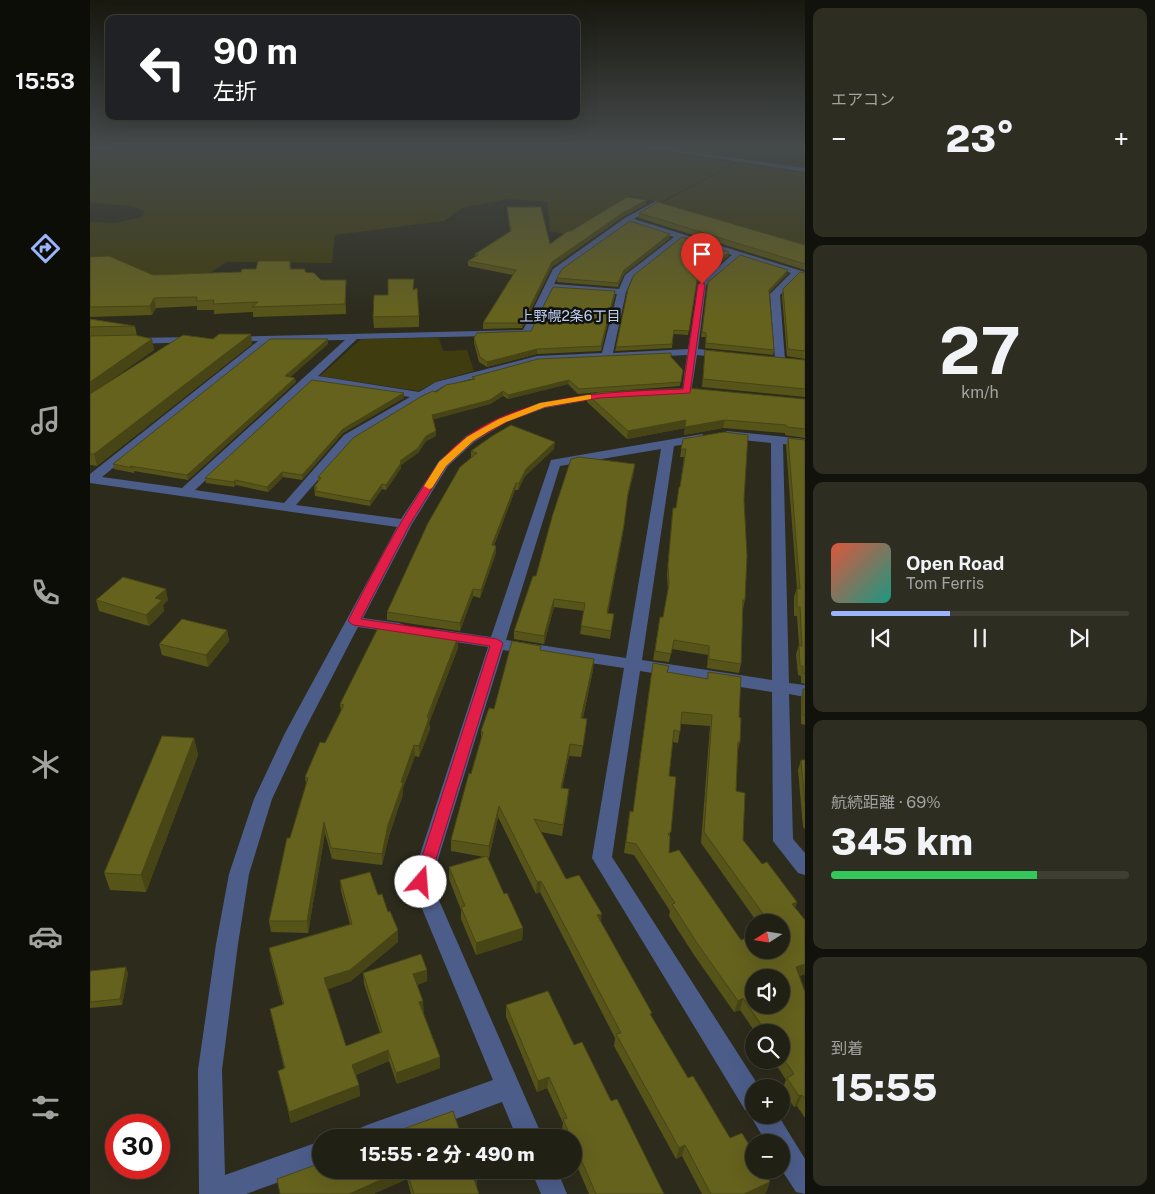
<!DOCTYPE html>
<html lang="ja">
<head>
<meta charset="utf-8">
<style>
	:root { --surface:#212015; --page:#2d2d22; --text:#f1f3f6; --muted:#a2a3a0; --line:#3e3e34; --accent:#9ab5fd }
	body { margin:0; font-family:"Public Sans","Noto Sans JP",sans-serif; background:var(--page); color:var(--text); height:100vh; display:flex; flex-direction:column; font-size:19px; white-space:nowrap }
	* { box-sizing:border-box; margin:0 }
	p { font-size:16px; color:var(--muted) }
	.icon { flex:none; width:28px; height:28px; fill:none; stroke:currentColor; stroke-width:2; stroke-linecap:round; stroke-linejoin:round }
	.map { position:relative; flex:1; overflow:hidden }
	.details { display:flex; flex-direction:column; gap:8px; padding:8px; background:#12120c; width:350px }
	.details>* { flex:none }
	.guide { position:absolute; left:15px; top:15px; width:475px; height:105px; border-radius:10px; box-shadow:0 5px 20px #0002,0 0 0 1px var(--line); background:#202124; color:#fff; overflow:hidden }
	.needle { width:32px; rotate:258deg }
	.fabs { position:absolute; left:655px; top:914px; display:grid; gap:10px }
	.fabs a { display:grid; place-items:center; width:45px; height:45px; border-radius:50%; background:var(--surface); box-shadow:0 5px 20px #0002,0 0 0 1px var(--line); font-size:25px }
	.speed { position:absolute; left:15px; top:1114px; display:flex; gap:10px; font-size:25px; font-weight:700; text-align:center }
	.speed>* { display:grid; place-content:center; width:65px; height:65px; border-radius:50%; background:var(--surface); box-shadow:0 5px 20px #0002,0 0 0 1px var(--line); line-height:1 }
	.speed .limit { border:8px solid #d22; background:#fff; color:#111 }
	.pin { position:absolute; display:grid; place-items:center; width:42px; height:42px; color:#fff; margin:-51px -21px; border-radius:50% 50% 50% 0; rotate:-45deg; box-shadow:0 0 5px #0007 }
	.pin .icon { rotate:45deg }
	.me { position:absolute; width:55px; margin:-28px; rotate:18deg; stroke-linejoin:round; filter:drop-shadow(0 0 4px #0008) }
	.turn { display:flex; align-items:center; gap:18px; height:105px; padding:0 25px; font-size:22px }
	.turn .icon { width:65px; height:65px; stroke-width:2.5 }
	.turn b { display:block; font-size:35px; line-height:42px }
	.big { font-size:38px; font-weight:800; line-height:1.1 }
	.details .widget { flex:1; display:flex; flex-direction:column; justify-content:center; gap:8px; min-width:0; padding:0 18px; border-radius:10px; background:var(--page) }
	.details .dial { align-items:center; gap:0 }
	.dial b { font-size:65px; line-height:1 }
	.song { display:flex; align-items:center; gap:15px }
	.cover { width:60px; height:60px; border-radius:8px; background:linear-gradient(135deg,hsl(10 70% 55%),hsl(170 70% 35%)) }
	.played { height:5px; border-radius:2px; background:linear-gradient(90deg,var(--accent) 40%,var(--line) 40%) }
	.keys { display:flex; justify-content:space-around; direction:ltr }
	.heat { display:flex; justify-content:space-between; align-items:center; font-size:28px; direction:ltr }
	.charge { height:8px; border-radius:4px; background:linear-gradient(90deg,#34c759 69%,var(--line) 0) }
	.trip { position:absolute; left:222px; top:1129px; width:270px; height:50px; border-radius:25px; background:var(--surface); box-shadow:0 5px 20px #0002,0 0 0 1px var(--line); font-weight:800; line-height:50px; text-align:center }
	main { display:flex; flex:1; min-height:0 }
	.menu { display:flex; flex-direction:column; width:90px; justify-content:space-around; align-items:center; background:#0d0d08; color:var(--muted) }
	.menu .icon { width:35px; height:35px }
	.menu .selected { color:var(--accent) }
	.menu b { font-size:22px; color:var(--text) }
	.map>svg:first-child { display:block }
</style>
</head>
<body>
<main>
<nav class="menu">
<b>15:53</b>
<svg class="icon selected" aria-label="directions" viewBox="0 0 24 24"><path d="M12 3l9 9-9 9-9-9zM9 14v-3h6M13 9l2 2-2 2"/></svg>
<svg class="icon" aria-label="music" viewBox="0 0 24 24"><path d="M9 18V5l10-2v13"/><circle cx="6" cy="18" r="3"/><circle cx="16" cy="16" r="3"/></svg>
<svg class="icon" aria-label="phone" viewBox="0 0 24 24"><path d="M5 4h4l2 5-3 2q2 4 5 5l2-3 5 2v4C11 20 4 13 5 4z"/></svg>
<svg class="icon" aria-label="climate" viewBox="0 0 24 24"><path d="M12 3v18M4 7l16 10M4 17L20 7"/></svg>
<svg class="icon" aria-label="car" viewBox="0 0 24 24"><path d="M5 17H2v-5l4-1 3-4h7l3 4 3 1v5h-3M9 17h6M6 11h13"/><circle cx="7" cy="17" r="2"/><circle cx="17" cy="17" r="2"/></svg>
<svg class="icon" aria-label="filters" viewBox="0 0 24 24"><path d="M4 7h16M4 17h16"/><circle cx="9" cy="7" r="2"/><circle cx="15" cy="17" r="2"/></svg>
</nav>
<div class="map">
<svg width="715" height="1194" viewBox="0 0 715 1194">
	<rect width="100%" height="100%" fill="#2c2b1c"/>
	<path fill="#3f3d0f" d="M267,146H512L644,163L571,202L540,196L479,235L460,231L457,202L418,199L372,208L354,221L245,235L242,263L137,262L113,277L77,281L0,263V222L26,223L52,217L55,211L42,206L0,203V152L104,150L131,151L143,154L193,147L215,153Z
		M646,163L715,173V245L572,203Z
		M349,338L353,351L377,350L384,371L348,381L328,391L230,376L271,339Z"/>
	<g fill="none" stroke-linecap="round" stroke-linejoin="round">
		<path fill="#4c5d8a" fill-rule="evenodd" d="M0,146H41L38,148L0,150Z
			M548,146H561L715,168V172Z
			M566,201L589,209L585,211L567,206L544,219L715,272V278L708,276L690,295L695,360L694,362H686L685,360L680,294L701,273L649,257L616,285L608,349L635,352L640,355L635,358L607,355L601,393L597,394L592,391L597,355L447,362L354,386L262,441L206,505L311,519L349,461L376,436L409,418L449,403L517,391L522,394L517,397L455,408L417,422L384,442L358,466L322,524L273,618L309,623L315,625L317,628L315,631L309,633L268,627L213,733L182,799L159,874L148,944L132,1070L135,1175L231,1141V1167L156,1194H109L108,1070L126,944L139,874L164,799L195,733L307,527L0,483V474L168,341L141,342L136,339L137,337L433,330L463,269L535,218ZM539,223L584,237L535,275L529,289L464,284L470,272ZM591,239L642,255L608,284L598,349L523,353L536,292L542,278ZM462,289L527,294L512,353L447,356L346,382L329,392L228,376L267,339L439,335ZM255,340L92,488L12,477L180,341ZM222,382L320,397L254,435L194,503L105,490Z
			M103,337L107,338V342L44,344L39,341L44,338Z
			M637,431L715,439V447L693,444L699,683L715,685V697L699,694L703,839L715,853V875L708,873L683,841L682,692L550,671L522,857L670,1088H664V1115H688L715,1159V1194L706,1192L691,1169V1142H676L660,1115L661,1112L655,1110L502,858L534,668L413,650L341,882L453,1138H427L412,1102L314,1138H264L268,1129L277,1125L403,1080L321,882L398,647L346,639L340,638L338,634L340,630L346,629L401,637L461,460L612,434L618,438L616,441L584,446L552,660L682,680L681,443L633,438L631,435ZM571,449L536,658L416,640L470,466Z
			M441,1170H467L477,1194H451Z"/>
	</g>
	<path fill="#57541a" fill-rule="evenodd" d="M556,204L534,216L462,267L432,328L393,329V323L423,275L378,266V261L385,257V254L420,231L417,211V207L460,244L481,231Z
		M549,213L715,245V270L549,218Z
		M580,238L534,274L528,287L467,282V278Z
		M639,252L638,256L606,284L598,335L583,334L582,348L525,351L526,347Z
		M0,257L63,275L151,272L200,261L201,269H215V272L231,280H256V314L163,317V312L124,314V310H107V306L66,308L62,315L0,317Z
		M698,270L697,274L679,293L684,350L683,355L615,348L616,337H611L618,282Z
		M715,273V359L697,356L692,296L693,289Z
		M324,290L329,316V327L284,328L283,317L298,295Z
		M525,291L511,351L447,354L397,367L389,362L384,343V338L441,331Z
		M0,319L45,326L47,336L62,339L64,350L12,386L123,339L161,334L162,344L7,466L0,465Z
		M238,344L200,377L206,382L98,480L44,471V473L24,469L23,464Z
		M615,350L715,360V397L612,387Z
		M581,357L593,370L590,386L513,392L715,399V438L695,435V433L633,428L594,435L595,428L537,439L497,402L498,395L510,392L488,394L478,384L418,399L413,396L400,404L343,419L346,436L336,441L328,453L311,465V468L296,490L292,489L280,506L225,496L224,487L228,481V477L346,392L382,379V377Z
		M314,398L253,433L212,480L193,477L178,492L146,485L144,487L116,483L115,478Z
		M698,438L715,440V684L711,683V676L708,675L706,654L709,645L707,616H704V597L707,588L696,446Z
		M593,439L654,499L655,600L653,609L651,664L649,673L617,668L618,655L582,649L579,662L563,660L570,617H573L578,592L577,574L582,516L583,508H586L590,487L594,457H590Z
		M464,449L435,476L428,490H425L404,546H406V553L390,598L383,596L370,631L297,620V612L381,458V451Z
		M544,472L537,500L533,533L518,613L524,614L520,639L490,634L494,611L464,607L454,644L424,639V631Z
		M6,600H78L73,605L74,611L59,626L9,611Z
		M137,630L139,641L118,667L72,655L69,644Z
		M366,637H368V648L339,723L340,729L329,757L325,756L313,788V794L299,836L292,865L242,859L235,833L218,933L181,932L179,921L200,838L216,784L215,777L235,743L251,711L250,704Z
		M451,646V650L504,659L503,670L493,718L496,730L491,757L479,756L472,788L478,801L472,836L451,832L476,879L510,922L562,1017L598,1078L640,1138L676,1193L673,1194H612L592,1156L586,1159L524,1046L525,1038L450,892L446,894L408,817L399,858H397L414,894L433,928L432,940L386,955L371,919V910L359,879V867L394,857L361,851V840L381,774L391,740V731L404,709Z
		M577,672L617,679L618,672L649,717L650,742L648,750L646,791L653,840L672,864L707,902L705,908L715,920V974L710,976L715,992V1118L707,1106L704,1107L692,1089L696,1080L683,1060H691V1032H665L650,1010L644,1012L604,955L579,916L580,911L544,855L534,853L540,811L543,812L561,675ZM591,724L620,726L611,843L667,922H691L664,950L651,940L579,853L580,836L579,776L583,742L588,743Z
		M713,689H715V725L711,724V698Z
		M104,738L108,755L56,892L20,890L14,873Z
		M711,760H715V829L713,827L708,770Z
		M250,880L288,895L308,930V942L261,981L238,989L256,1046L290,1033L274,984L273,973L337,981L327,985L333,1001V1013L350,1057V1068L307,1084L299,1061L266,1075L269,1085L270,1096L201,1123L188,1071L194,1068L180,1009L193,1005L181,960L179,948L260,924L251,891Z
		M0,971L38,973L32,1005L0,1008Z
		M416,1005L484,1045L521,1101L574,1194H499L484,1159V1138H475L472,1130L473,1123L457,1088L447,1092L416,1017Z
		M231,1163L384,1170L387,1178V1187L389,1194H321L317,1179L283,1194H190Z"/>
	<path fill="#474515" d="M557,200L556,204L534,216L462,267L432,328V323L462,262L534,212Z
		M580,234V238L534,274L528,287V283L534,270Z
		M639,252L638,256L606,284L607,280Z
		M698,270L697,274L678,294L679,290Z
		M256,280V314L255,304Z
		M525,291V296L511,351V346Z
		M64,298L66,308L62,315L60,306Z
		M161,334L162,344L7,466L4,454Z
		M62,339L64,350L0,395V382Z
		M238,339V344L196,381L195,376Z
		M447,349V354L397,367V362Z
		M205,378L206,382L98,480L97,475Z
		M479,380L478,384L418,399V395Z
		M413,391V396L400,404L342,420V415Z
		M314,393V398L253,433L212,480V475L253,429Z
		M596,420H635L633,428L594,435L595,428L537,439L538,431Z
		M346,431V436L336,441L328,453L311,465V468L296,490V485L310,461L336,436Z
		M465,442L464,449L435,476L428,490L429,483L436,469Z
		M545,464L544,472L537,500L538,493Z
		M192,472L193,477L178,492L177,487Z
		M145,480L146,485L144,487V482Z
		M426,483L425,490L401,553L402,545Z
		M292,484V489L280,506V501Z
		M534,525L533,533L516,621L517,613Z
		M406,546V553L390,598L391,590Z
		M76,589L78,600L73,605L74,611L59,626L56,615L65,598Z
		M383,589V596L370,631V623Z
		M464,599V607L454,644V636Z
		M137,630L139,641L118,667L116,655Z
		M366,633V643L368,637V648L339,723L340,729L329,757V746Z
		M504,659L503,670L490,730L491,718Z
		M104,738L108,755L56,892L51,875Z
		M480,744L479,756L470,800L471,788Z
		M324,745L325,756L313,788V794L299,836L292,865V854L298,825L311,782Z
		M479,789L478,801L472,836L473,825Z
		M409,806L408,817L399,858V846Z
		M234,822L235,833L218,933L217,921Z
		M451,881L450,892L446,894L447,882Z
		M707,902L703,914L702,904Z
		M512,914L510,925L507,915Z
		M433,928L432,940L386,955V943Z
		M308,930V942L261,981L236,990L234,978Z
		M715,964V974L702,979L706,967Z
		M36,967L38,973L32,1005L30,999Z
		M337,970V981L324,986L323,974Z
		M653,998L650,1010L644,1012L648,1001Z
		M333,1001L334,1013L329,1014V1002Z
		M298,1050L299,1061L263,1076L262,1065Z
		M350,1057V1068L307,1084L306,1073Z
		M459,1077L457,1088L447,1092L448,1081Z
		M269,1085L270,1096L201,1123L199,1112Z
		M712,1095L707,1106L704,1107L709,1096Z
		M595,1145L592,1156L586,1159L589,1148Z
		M313,1170H316L317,1179L283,1194H259Z
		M387,1178V1188L384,1179Z
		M680,1182L676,1193L673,1194H654Z"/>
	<path fill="#65621e" stroke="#474515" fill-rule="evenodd" d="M537,197L557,200L534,212L462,262L432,323H393L426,270L378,261L388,255L385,254L421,231L417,207H451L460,244L478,231H481Z
		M568,202L715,245V264L549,213Z
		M540,221L580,234L534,270L528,283L467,278L472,269Z
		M592,237L639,252L607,280L599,331L584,330L582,344L526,347L538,289L544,275Z
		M650,255L698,270L679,290L684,350L616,343V333L612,332L618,282Z
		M19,256L63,275L151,272L152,269H166L168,261H200V269H215V272L224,273L231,280H256L255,304L162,307L168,302L123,304L124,300L106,301L107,297L64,298L60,306L0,307V257Z
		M710,272L715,273V351L698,349L693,289Z
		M298,279H324L323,290L327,288L329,316L283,317L284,295H298Z
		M463,287L525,291L511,346L447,349L397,362L390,357L384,338L387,333L441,331Z
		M0,319L45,326L0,327Z
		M129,334H161L4,454H0V394L93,335L123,339Z
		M45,335L62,339L0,382V336Z
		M180,339H238L195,376L205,378L97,475L40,466L43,468L23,464Z
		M615,350L715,360V389L613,379Z
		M581,353V357L593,370L591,382L489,389L479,380L418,395L413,391L400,400L342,415L346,431L336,436L328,448L310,461L311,463L296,485L292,484L280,501L225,491L227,487H224L231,478L228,477L263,438L332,396L343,391L346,392L356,385L385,379L382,377L448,359Z
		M222,380L314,393L253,429L212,475L192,472L177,487L145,480L144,482L115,478Z
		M598,388L715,399V429L697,427L696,425L635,420L595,427L596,420L538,431L498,395L511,392Z
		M421,425L465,442L436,469L429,483H426L402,545L406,546L391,590L383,589L370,623L297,612L338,523L370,467L387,453L381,451L402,436Z
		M634,432L658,435L654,499L657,556L655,600H653L651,664L619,659V646L584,640L581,654L565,651L570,617H573L579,584L578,565L583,508H586L589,487H590L596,449H591L593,439Z
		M698,438L715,440V674L713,673V666H710L709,645L712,646L710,607H707V588L710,589Z
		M489,457L545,464L538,493L534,525L517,613L524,614L521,631L491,626L495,603L464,599L454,636L424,631L443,576H446L462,517L481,459Z
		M33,577L76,589L65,598L72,600L56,615L6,600Z
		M92,619L137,630L116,655L69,644Z
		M291,622L366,633L364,637H368L337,717L339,718L329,746L324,745L311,782L313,783L298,825L292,854L241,848L234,822L217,921H179L197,838H200L218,778L215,777L230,742L235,743L254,705L250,704Z
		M422,641L451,646L450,650L504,659L491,718L497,719L493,746L480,744L471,788L479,789L473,825L444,819L476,879L489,875L512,914L507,915L562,1013L560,1014L598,1078L603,1076L640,1138L652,1133L664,1153V1170H673L680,1182L654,1194H621L595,1145L589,1148L526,1034L531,1033L451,881L447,882L409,806L399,846L361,840L379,773L381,774L393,732L391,731L399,708L404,709Z
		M563,663L579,666L577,672L618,679V672L651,677L649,717L651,718L650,742H648L646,791L655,793L653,840L672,864L677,862L707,902L702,904L715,920V964L706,967L715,992V1099L712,1095L709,1096L697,1078L704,1074L691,1055V1032H676L653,998L648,1001L607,943L582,904L585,903L546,844L536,842L540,811L543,812ZM592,712L622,715L614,832L679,922H691V950H664V935L651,940L589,850L579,853L580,837L578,834L581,832L586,777L579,776L584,730L590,732ZM664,978H691V1005H664Z
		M713,689H715V715H713Z
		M72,736L104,738L51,875L14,873Z
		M711,760H715V802Z
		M397,856L414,894L417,893L433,928L386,943L371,907L375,906L359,867Z
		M280,872L288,895L292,894L298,912L300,911L308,930L260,970L234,978L256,1046L292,1032L273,973L331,954L337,970L323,974L333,1001L329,1002L350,1057L306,1073L298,1050L262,1065L269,1085L199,1112L188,1071L195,1068L180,1009L194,1004L179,948L262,924L250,880Z
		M36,967L30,999L0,1002V971Z
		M458,991L484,1045L492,1042L521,1101L527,1099L574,1194H506L484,1143V1138H481L473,1119L477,1118L459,1077L448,1081L416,1005Z
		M363,1111L372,1138H289L291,1137Z
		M231,1163V1170H313L259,1194H190L187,1179Z
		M316,1170H384L387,1178L384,1179L389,1194H324Z"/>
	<linearGradient id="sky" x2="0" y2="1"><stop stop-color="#18180f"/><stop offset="0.47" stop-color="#454a4b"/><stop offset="1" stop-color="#454a4b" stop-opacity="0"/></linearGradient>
	<rect width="715" height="313" fill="url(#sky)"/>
	<path fill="#e11d48" stroke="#92132f" d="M612,282L615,284L600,393L510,398L455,407L416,422L383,441L356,466L320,524L271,619L407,639L413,643L339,882L337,886L331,888L326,886L324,882L400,646L263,625L258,621C280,578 302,535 328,495C335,484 341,473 349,463C405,394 512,392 593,389L608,284Z"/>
	<path fill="#f59e0b" d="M498,395H501V399L455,407L416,422L399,431L383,441L356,466L342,488L339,489L334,486L349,462L377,437L409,419L450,403Z"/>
	<g text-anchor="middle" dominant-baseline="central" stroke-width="5" stroke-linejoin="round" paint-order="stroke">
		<g font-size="14" fill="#bfcff8" stroke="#13130d">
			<text x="480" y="316">上野幌2条6丁目</text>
		</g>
	</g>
</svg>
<div class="fabs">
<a><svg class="needle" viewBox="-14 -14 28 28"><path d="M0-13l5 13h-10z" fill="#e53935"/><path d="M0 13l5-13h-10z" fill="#a2a3a0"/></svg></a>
<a><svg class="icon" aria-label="sound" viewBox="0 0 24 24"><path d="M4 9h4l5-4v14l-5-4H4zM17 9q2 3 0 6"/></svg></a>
<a><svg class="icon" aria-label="search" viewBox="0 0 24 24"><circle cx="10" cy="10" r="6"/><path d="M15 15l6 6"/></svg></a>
<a>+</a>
<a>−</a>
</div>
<div class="speed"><div class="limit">30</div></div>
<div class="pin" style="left:612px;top:284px;background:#d93025"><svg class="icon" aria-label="arrive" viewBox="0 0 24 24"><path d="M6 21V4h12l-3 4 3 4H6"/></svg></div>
<svg class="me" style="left:331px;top:882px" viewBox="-20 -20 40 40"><circle r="19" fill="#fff"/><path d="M0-13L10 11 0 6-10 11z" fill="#e11d48"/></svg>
<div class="trip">15:55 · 2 分 · 490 m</div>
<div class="guide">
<div class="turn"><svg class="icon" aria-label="left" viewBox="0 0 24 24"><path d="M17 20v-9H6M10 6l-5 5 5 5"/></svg><div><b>90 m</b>左折</div></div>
</div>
</div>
<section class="details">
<div class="widget"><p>エアコン</p>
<div class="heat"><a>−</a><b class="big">23°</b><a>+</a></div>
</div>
<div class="widget dial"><b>27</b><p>km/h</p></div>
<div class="widget">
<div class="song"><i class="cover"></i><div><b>Open Road</b><p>Tom Ferris</p></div></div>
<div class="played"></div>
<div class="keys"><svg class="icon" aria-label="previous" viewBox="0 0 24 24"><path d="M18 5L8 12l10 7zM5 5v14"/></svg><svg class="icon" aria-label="pause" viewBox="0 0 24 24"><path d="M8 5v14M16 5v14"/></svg><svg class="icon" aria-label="next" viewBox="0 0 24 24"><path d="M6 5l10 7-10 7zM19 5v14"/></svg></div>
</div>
<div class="widget"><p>航続距離 · 69%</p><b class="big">345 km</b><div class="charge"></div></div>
<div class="widget"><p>到着</p><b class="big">15:55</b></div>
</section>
</main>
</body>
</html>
